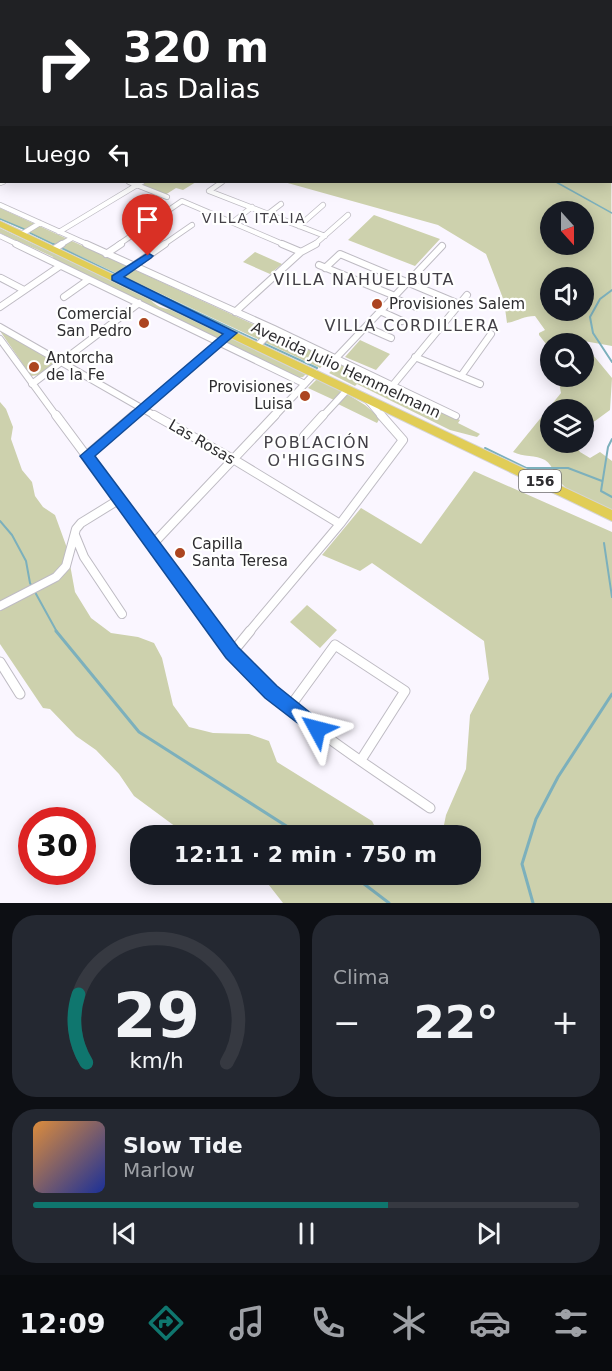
<!DOCTYPE html>
<html lang="es">
<head>
<meta charset="utf-8">
<style>
	:root { --surface:#171b24; --page:#242831; --text:#f1f3f6; --muted:#9ea1a6; --line:#363941; --accent:#0f766e }
	body { margin:0; font-family:"DejaVu Sans",sans-serif; background:var(--page); color:var(--text); height:100vh; display:flex; flex-direction:column; font-size:22px; white-space:nowrap }
	* { box-sizing:border-box; margin:0 }
	p { font-size:20px; color:var(--muted) }
	.icon { flex:none; width:33px; height:33px; fill:none; stroke:currentColor; stroke-width:2; stroke-linecap:round; stroke-linejoin:round }
	.map { position:relative; height:903px; overflow:hidden }
	.side { display:flex; flex-direction:column; gap:12px; padding:12px; background:#0d0f14; flex:1 }
	.side>* { flex:none }
	.banner { position:absolute; left:0px; top:0px; width:612px; height:183px; box-shadow:0 3px 15px #0003; background:#202124; color:#fff; overflow:hidden }
	.needle { width:39px; rotate:159deg }
	.tools { position:absolute; left:540px; top:201px; display:grid; gap:12px }
	.tools a { display:grid; place-items:center; width:54px; height:54px; border-radius:50%; background:var(--surface); box-shadow:0 3px 15px #0003; font-size:30px }
	.speed { position:absolute; left:18px; top:807px; display:flex; gap:12px; font-size:30px; font-weight:700; text-align:center }
	.speed>* { display:grid; place-content:center; width:78px; height:78px; border-radius:50%; background:var(--surface); box-shadow:0 3px 15px #0003; line-height:1 }
	.speed .limit { border:9px solid #d22; background:#fff; color:#111 }
	.pin { position:absolute; display:grid; place-items:center; width:51px; height:51px; color:#fff; margin:-62px -26px; border-radius:50% 50% 50% 0; rotate:-45deg; box-shadow:0 0 6px #0007 }
	.pin .icon { rotate:45deg }
	.me { position:absolute; width:66px; margin:-33px; rotate:308deg; stroke-linejoin:round; filter:drop-shadow(0 0 4px #0008) }
	.turn { display:flex; align-items:center; gap:21px; height:126px; padding:0 24px; font-size:27px }
	.turn .icon { width:78px; height:78px; stroke-width:2.5 }
	.turn b { display:block; font-size:42px; line-height:51px }
	.then { display:flex; align-items:center; height:57px; padding:0 24px; background:#0003; gap:12px; font-size:22px }
	.big { font-size:45px; font-weight:800; line-height:1.1 }
	.side .widget { flex:1; display:flex; flex-direction:column; justify-content:center; gap:9px; min-width:0; padding:0 21px; border-radius:24px; background:var(--page) }
	.side .dial { align-items:center; gap:0 }
	.dial svg { height:156px; overflow:visible; fill:none; stroke:var(--line); stroke-width:7; stroke-linecap:round; text-anchor:middle }
	.dial text { fill:var(--text); stroke:none }
	.song { display:flex; align-items:center; gap:18px }
	.cover { width:72px; height:72px; border-radius:9px; background:linear-gradient(135deg,hsl(30 70% 55%),hsl(230 70% 35%)) }
	.played { height:6px; border-radius:3px; background:linear-gradient(90deg,var(--accent) 65%,var(--line) 65%) }
	.keys { display:flex; justify-content:space-around; direction:ltr }
	.heat { display:flex; justify-content:space-between; align-items:center; font-size:33px; direction:ltr }
	.side .tiles { flex:1; display:grid; gap:12px; grid-template-columns:1fr 1fr }
	.widget:last-child { grid-column:span 2 }
	.trip { position:absolute; left:130px; top:825px; width:351px; height:60px; border-radius:24px; background:var(--surface); box-shadow:0 3px 15px #0003; font-weight:800; line-height:60px; text-align:center }
	.menu { display:flex; height:96px; justify-content:space-around; align-items:center; background:#090b0e; color:var(--muted) }
	.menu .icon { width:42px; height:42px }
	.menu .active { color:var(--accent) }
	.menu b { font-size:27px; color:var(--text) }
	.map>svg:first-child { display:block }
</style>
</head>
<body>
<div class="map">
<svg width="612" height="903" viewBox="0 0 612 903">
	<rect width="100%" height="100%" fill="#faf6ff"/>
	<path fill="#cdd1ad" fill-rule="evenodd" d="M18,0H464L12,1Z
		M611,112L612,346L584,341L583,344H550V349L539,335V333L545,330L535,316C524,316 518,321 507,323L504,301L486,254L438,225L284,182H610ZM550,212H584V244H550ZM550,278H584V310H550Z
		M145,182H196L183,190L176,188L165,195L143,186Z
		M0,208L329,359L320,368L0,219Z
		M374,215L440,239L415,266L348,240Z
		M0,228L149,298C155,306 163,309 173,310L307,373L303,377L297,378L54,260L53,257C35,248 18,242 0,233Z
		M255,252L282,264L270,274L243,262Z
		M0,331L55,361V363L39,375L31,376Z
		M360,340L390,354L376,370L345,357Z
		M584,344L612,378L610,410L595,421L584,425V410H550V442L574,443L580,452L590,458L600,452L612,461V511C597,504 577,498 565,487C556,480 554,466 545,460C536,455 523,457 513,452L561,393L558,377L584,376Z
		M339,364L460,420L458,423L480,434L477,437L450,430L357,384L355,386L329,373Z
		M317,379L343,391L334,400L308,388Z
		M347,394L365,405L380,418L377,423L338,404Z
		M0,402L6,409L13,427L11,439L22,470L32,482L35,496L43,507L55,515L67,548L75,592L91,618L111,633L138,637L154,643L162,658L173,705L189,727L213,733L249,734L269,741L277,762L372,821L379,835L202,836L176,827L134,796L119,774L96,750L76,736L50,709L43,708L0,644Z
		M474,471L612,532V903H283L265,880L252,875L471,874V836L442,835L446,815L466,769L470,715L489,679L484,641L372,563L360,571L322,555L361,508L421,544Z
		M307,605L337,630L320,648L290,622Z"/>
	<g fill="none" stroke-linecap="round" stroke-linejoin="round">
		<path stroke="#7cb0bc" stroke-width="1.5" d="M465,2L469,0
			M0,33L2,31
			M556,182L612,213
			M0,219L24,229
			M30,233L55,245"/>
		<path stroke="#7cb0bc" stroke-width="2" d="M53,244L55,245
			M61,248L115,274
			M122,277L256,340
			M612,290L600,299L590,317L593,333L612,362
			M265,344L317,368
			M612,439L608,447L601,491L612,497
			M485,448L526,468H568L602,481
			M0,521L12,535L26,561L30,583L57,632
			M604,543L612,597"/>
		<path stroke="#7cb0bc" stroke-width="3" d="M56,631L139,732L302,836
			M351,874L389,903
			M533,903L522,864L536,819L558,777L612,694"/>
		<g stroke="#bebbc3" stroke-width="5">
			<path id="street-far4" d="M0,73L2,70"/>
		</g>
		<g stroke="#bebbc3" stroke-width="6">
			<path id="street-far3" d="M129,182L167,197
				M0,183L3,182
				M209,191L325,236
				M209,191L222,182
				M0,205L89,245
				M268,214L281,204
				M233,222L252,207
				M299,226L323,205
				M59,232L142,182
				M22,234L40,223
				M0,236L19,245
				M60,245L72,238
				M118,245L182,201L285,245
				M163,245L192,225
				M314,245L348,215"/>
		</g>
		<g stroke="#bebbc3" stroke-width="8">
			<path id="street-far2" d="M16,244L305,384
				M86,244L274,329L456,416
				M282,244L301,252
				M54,249L62,244
				M106,254L121,244
				M319,265L395,296
				M325,268L340,254L459,304
				M1,278L24,290
				M116,278L165,244
				M64,297L88,280
				M393,298L416,307
				M0,307L60,266
				M380,311L402,321
				M235,312L301,252L316,244
				M0,327L157,417
				M366,327L391,338
				M0,339L57,417
				M257,346L274,329
				M415,357L480,384
				M336,358L442,246
				M461,376L491,334
				M32,384L139,303
				M393,385L467,295
				M365,397L382,417
				M132,417L231,333
				M274,417L315,373
				M322,417L348,389"/>
		</g>
		<g stroke="#bebbc3" stroke-width="10">
			<path id="street-far1" d="M56,415L217,632
				M154,415L233,459L340,524
				M304,436L323,415
				M86,456L134,415
				M75,535L84,557L122,614
				M152,545L275,415
				M0,606L56,577L66,566L76,529L81,523L120,499
				M249,632L340,524L403,440L381,415"/>
		</g>
		<g stroke="#bebbc3" stroke-width="11">
			<path id="street" d="M216,631C271,706 354,756 430,808
				M232,653L250,631
				M0,662L20,694
				M289,708L335,645L405,691L361,760"/>
		</g>
		<g stroke="#d5d5d6" stroke-width="2">
			<path id="highway" d="M0,221L612,510V521L0,227Z"/>
		</g>
		<use href="#street-far4" stroke="#fff" stroke-width="4"/>
		<use href="#street-far3" stroke="#fff" stroke-width="4.5"/>
		<use href="#street-far2" stroke="#fff" stroke-width="6"/>
		<use href="#street-far1" stroke="#fff" stroke-width="8"/>
		<use href="#street" stroke="#fff" stroke-width="9"/>
		<use href="#highway" fill="#e1cd56" fill-rule="evenodd"/>
	</g>
	<path fill="#1a73e8" stroke="#114b97" stroke-width="1.5" d="M148,253L153,256L151,258L124,277L237,333L95,456L238,647L277,686L323,723L326,729L323,736L317,738L265,698L226,658L80,456L223,334L112,280V276Z"/>
	<g fill="#ac4520" stroke="#fff" stroke-width="2">
		<circle cx="377" cy="304" r="6"/>
		<circle cx="144" cy="323" r="6"/>
		<circle cx="34" cy="367" r="6"/>
		<circle cx="305" cy="396" r="6"/>
		<circle cx="180" cy="553" r="6"/>
	</g>
	<g text-anchor="middle" dominant-baseline="central" stroke-width="4.5" stroke-linejoin="round" paint-order="stroke">
		<g font-size="14" letter-spacing="1.5" fill="#434047" stroke="#fff">
			<text x="254" y="218">VILLA ITALIA</text>
		</g>
		<rect fill="#fff" stroke="#6d6c6e" stroke-width="1.5" x="519" y="470" width="42" height="22" rx="4.5"/>
		<g font-size="14" font-weight="bold" fill="#2e2d30">
			<text x="540" y="481">156</text>
		</g>
		<g font-size="15" fill="#2e2d30" stroke="#fff" text-anchor="start">
			<text x="389" y="304">Provisiones Salem</text>
			<text x="132" y="314" text-anchor="end">Comercial<tspan x="132" dy="17">San Pedro</tspan></text>
			<text x="46" y="358">Antorcha<tspan x="46" dy="17">de la Fe</tspan></text>
			<text x="293" y="387" text-anchor="end">Provisiones<tspan x="293" dy="17">Luisa</tspan></text>
			<text x="192" y="544">Capilla<tspan x="192" dy="17">Santa Teresa</tspan></text>
		</g>
		<g font-size="15" fill="#2e2d30" stroke="#fff">
			<text transform="translate(346 370) rotate(25)">Avenida Julio Hemmelmann</text>
			<text transform="translate(202 442) rotate(30)">Las Rosas</text>
		</g>
		<g font-size="16" letter-spacing="1.5" fill="#434047" stroke="#fff">
			<text x="364" y="279">VILLA NAHUELBUTA</text>
			<text x="412" y="325">VILLA CORDILLERA</text>
			<text x="317" y="442">POBLACIÓN<tspan x="317" dy="18">O'HIGGINS</tspan></text>
		</g>
	</g>
</svg>
<div class="tools">
<a><svg class="needle" viewBox="-14 -14 28 28"><path d="M0-13l5 13h-10z" fill="#e53935"/><path d="M0 13l5-13h-10z" fill="#9ea1a6"/></svg></a>
<a><svg class="icon" aria-label="sound" viewBox="0 0 24 24"><path d="M4 9h4l5-4v14l-5-4H4zM17 9q2 3 0 6"/></svg></a>
<a><svg class="icon" aria-label="search" viewBox="0 0 24 24"><circle cx="10" cy="10" r="6"/><path d="M15 15l6 6"/></svg></a>
<a><svg class="icon" aria-label="layers" viewBox="0 0 24 24"><path d="M12 4l9 5-9 5-9-5zM3 14l9 5 9-5"/></svg></a>
</div>
<div class="speed"><div class="limit">30</div></div>
<div class="pin" style="left:148px;top:256px;background:#d93025"><svg class="icon" aria-label="arrive" viewBox="0 0 24 24"><path d="M6 21V4h12l-3 4 3 4H6"/></svg></div>
<svg class="me" style="left:317px;top:729px" viewBox="-20 -20 40 40"><path d="M0-17L14 15 0 8-14 15z" fill="#1a73e8" stroke="#fff" stroke-width="4"/></svg>
<div class="trip">12:11 · 2 min · 750 m</div>
<div class="banner">
<div class="turn"><svg class="icon" aria-label="right" viewBox="0 0 24 24"><path d="M7 20v-9h11M14 6l5 5-5 5"/></svg><div><b>320 m</b>Las Dalias</div></div>
<div class="then">Luego<svg class="icon" aria-label="left" viewBox="0 0 24 24"><path d="M17 20v-9H6M10 6l-5 5 5 5"/></svg></div>
</div>
</div>
<section class="side">
<div class="tiles">
<div class="widget dial"><svg viewBox="0 0 100 80">
<path d="M14 69A42 42 0 1 1 86 69"/>
<path d="M14 69A42 42 0 0 1 10 34" stroke="#0f766e"/>
<text x="50" y="56" font-size="32" font-weight="700">29</text>
<text x="50" y="72" font-size="11">km/h</text>
</svg></div>
<div class="widget"><p>Clima</p>
<div class="heat"><a>−</a><b class="big">22°</b><a>+</a></div>
</div>
<div class="widget">
<div class="song"><i class="cover"></i><div><b>Slow Tide</b><p>Marlow</p></div></div>
<div class="played"></div>
<div class="keys"><svg class="icon" aria-label="previous" viewBox="0 0 24 24"><path d="M18 5L8 12l10 7zM5 5v14"/></svg><svg class="icon" aria-label="pause" viewBox="0 0 24 24"><path d="M8 5v14M16 5v14"/></svg><svg class="icon" aria-label="next" viewBox="0 0 24 24"><path d="M6 5l10 7-10 7zM19 5v14"/></svg></div>
</div>
</div>
</section>
<nav class="menu">
<b>12:09</b>
<svg class="icon active" aria-label="directions" viewBox="0 0 24 24"><path d="M12 3l9 9-9 9-9-9zM9 14v-3h6M13 9l2 2-2 2"/></svg>
<svg class="icon" aria-label="music" viewBox="0 0 24 24"><path d="M9 18V5l10-2v13"/><circle cx="6" cy="18" r="3"/><circle cx="16" cy="16" r="3"/></svg>
<svg class="icon" aria-label="phone" viewBox="0 0 24 24"><path d="M5 4h4l2 5-3 2q2 4 5 5l2-3 5 2v4C11 20 4 13 5 4z"/></svg>
<svg class="icon" aria-label="climate" viewBox="0 0 24 24"><path d="M12 3v18M4 7l16 10M4 17L20 7"/></svg>
<svg class="icon" aria-label="car" viewBox="0 0 24 24"><path d="M5 17H2v-5l4-1 3-4h7l3 4 3 1v5h-3M9 17h6M6 11h13"/><circle cx="7" cy="17" r="2"/><circle cx="17" cy="17" r="2"/></svg>
<svg class="icon" aria-label="filters" viewBox="0 0 24 24"><path d="M4 7h16M4 17h16"/><circle cx="9" cy="7" r="2"/><circle cx="15" cy="17" r="2"/></svg>
</nav>
</body>
</html>
